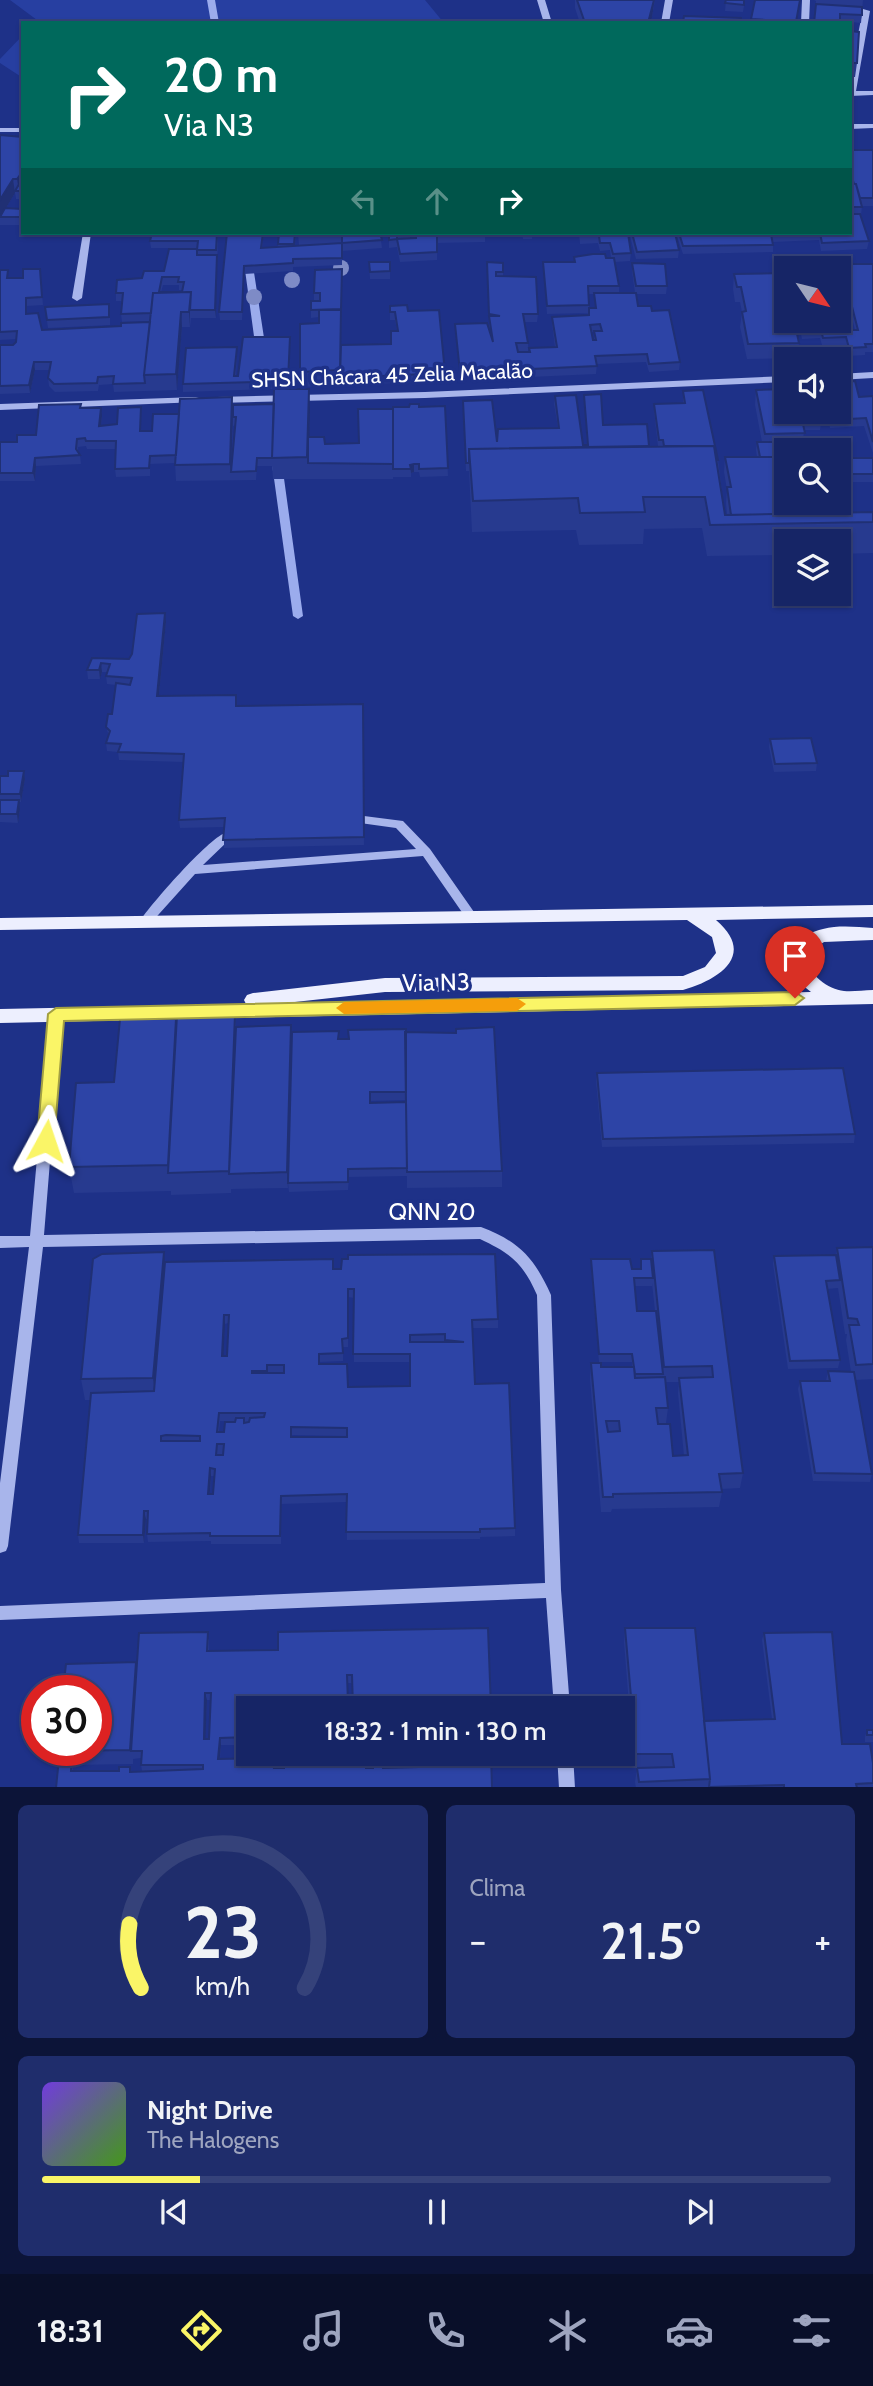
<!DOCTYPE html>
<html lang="pt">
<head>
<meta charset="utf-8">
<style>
	:root { --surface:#162566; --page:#1f2d6c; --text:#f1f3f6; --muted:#9ea5bf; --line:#35427a; --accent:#faf567 }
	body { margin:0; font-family:Cabin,sans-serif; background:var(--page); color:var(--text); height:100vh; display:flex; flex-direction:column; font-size:26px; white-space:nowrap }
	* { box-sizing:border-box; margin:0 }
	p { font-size:23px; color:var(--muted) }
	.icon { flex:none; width:38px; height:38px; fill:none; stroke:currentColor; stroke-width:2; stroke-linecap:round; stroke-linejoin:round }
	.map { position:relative; height:1787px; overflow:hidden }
	.panel { display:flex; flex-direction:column; gap:18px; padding:18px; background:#0c1438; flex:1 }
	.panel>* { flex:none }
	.banner { position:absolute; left:21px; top:21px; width:831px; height:214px; border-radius:0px; box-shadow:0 2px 5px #0004,0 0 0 2px var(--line); background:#00695c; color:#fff; overflow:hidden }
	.needle { width:46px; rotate:125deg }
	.tools { position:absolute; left:774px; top:256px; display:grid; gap:14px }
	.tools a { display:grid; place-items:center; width:77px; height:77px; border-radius:0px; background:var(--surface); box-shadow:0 2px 5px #0004,0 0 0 2px var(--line); font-size:35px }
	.speed { position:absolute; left:21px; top:1675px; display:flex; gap:14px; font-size:35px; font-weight:700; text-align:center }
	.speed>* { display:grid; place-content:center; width:91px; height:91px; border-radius:50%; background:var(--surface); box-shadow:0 2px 5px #0004,0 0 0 2px var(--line); line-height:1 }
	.speed .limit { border:10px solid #d22; background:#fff; color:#111 }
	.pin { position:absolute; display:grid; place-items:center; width:60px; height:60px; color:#fff; margin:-72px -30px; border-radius:50% 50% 50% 0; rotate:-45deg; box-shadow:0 0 7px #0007 }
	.pin .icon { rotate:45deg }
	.me { position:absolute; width:77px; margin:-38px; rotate:5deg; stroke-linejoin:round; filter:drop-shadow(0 0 5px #0008) }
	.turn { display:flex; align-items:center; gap:24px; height:147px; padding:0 28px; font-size:32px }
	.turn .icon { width:91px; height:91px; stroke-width:2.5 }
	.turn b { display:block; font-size:49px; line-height:60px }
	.lanes { display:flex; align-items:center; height:66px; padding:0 28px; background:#0003; justify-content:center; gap:35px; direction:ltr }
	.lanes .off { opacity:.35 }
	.big { font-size:52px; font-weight:600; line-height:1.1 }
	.panel .widget { flex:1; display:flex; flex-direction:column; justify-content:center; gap:10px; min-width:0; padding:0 24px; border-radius:10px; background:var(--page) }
	.panel .dial { align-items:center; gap:0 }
	.dial svg { height:182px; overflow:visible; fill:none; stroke:var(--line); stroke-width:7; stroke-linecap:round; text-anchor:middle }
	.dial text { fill:var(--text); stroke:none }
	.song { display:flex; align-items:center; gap:21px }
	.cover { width:84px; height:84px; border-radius:10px; background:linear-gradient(135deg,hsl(260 70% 55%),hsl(100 70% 35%)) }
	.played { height:7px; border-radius:4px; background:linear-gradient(90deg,var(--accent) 20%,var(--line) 20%) }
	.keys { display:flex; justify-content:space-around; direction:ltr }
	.heat { display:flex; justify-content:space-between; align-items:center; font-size:38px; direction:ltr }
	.panel .tiles { flex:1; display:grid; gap:18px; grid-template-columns:1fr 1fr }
	.widget:last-child { grid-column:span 2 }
	.trip { position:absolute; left:236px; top:1696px; width:399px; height:70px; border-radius:0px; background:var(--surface); box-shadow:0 2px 5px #0004,0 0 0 2px var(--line); font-weight:600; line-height:70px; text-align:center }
	.menu { display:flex; height:112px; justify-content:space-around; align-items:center; background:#090f29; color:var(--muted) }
	.menu .icon { width:49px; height:49px }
	.menu .on { color:var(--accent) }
	.menu b { font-size:32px; color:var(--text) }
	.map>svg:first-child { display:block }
</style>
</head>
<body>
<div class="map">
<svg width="873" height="1788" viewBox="0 0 873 1788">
	<rect width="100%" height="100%" fill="#1e3188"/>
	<path fill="#273fa1" d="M10,0H425L444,23H34L37,20Z
		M23,35V78L0,63V59Z"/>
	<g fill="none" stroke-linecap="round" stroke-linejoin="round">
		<path fill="#9baced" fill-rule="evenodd" d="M207,0H215L219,23H211Z
			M240,233H248L266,351L261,354L256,351Z
			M277,461L282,464L303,616L298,619L293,616L272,464Z"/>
		<path fill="#a8b5eb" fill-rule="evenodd" d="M537,0H545L552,23H544Z
			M665,0H673L669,23H661Z
			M802,0H810L809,23H801Z
			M863,9L870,11L856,91H873V95L850,96V75Z
			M850,124H873V128L850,129Z
			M0,128H23V132H0Z
			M83,233H91L82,298L77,301L72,298Z
			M873,372V378L838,380V374Z
			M786,376V382L425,398L217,403L212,400L217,397L425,392Z
			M196,397L199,398V402L0,410V404Z
			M364,816L403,821L430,849L474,912L476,915L474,918H466L423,856L195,874L150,924H142L140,921C151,904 208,839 225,833L231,837L229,840L203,865L416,849L396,828L360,823L358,820L360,817Z
			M56,1009L61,1011L62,1014L44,1235L481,1227C519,1241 535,1259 551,1295L561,1590L570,1708H554L546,1598L0,1620V1606L545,1583L537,1295C523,1263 510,1253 480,1239L43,1247L8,1546L6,1551L0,1553V1483L29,1247L0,1248V1236H30L50,1014L51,1011Z
			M557,1754H573L575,1788H559Z"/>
		<path fill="#edeffe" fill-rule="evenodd" d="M873,905V917L716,920C757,955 719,980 683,990L385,992L286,1003L811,992C779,969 784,938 823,929C839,925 856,927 873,928V940L824,942L808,953C804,972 827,989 844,991C853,992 863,990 873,990V1004L0,1023V1009L246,1004L244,1000L247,995L253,993L385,978L683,976L705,967L716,953L712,937L687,920L0,930V918Z"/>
	</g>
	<g fill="#7e8bc6">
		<circle cx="341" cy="268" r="8"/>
		<circle cx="292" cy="280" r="8"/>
		<circle cx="254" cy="297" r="8"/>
	</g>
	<path fill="#273a8f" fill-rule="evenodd" d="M575,0H655L651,23H580L575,8Z
		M726,0H745L743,12L725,11Z
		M755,0L797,23H751Z
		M814,0H863L861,23L840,21L814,23L816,1Z
		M850,31L857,63L855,77H850Z
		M0,135L23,137V199H16L15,193L6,208L22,209L23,206V225H0Z
		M850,150H873V206H862L861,215L869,241L867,249L821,251L819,240L773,242V252L683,254L677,236H676L679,250L678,258L636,259L630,236V233H850Z
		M115,233H218L216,318H191L190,327H182L177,390L114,392L113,384L99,385L98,391L55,392L49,386L48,378L50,370H35L30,393L0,394V345H13L16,342V339L0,340V270L9,278H23L40,269L43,305L27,306V314L42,330L121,326L150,321L122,322L121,314L122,301H116V293L142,278L164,271L197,249V255V248H151L150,241L151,236L115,235ZM163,285H179V290H182V292H161Z
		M227,233H264L262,248L278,247L279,233H296L295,246H299L298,233H380L382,248L342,251V247V265L293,267V271L244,274L242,320H220L219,312Z
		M389,233H410V238H416L415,233H485V242L437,243V260L400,262L397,247L389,248Z
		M522,233H532V239H523Z
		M579,233H628L631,253L630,261L615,262L619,286V293H635L632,271V263L667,286L666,294H637L638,306L652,311L680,362L679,370L649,372L646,362L597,364L596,374L460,380L455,324L490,334L489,324L487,262L503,263V276L538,314L537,322H524L528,343V351H517L518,352H529V348L555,347L552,324V317L589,315V308H595L594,294H589V313L547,314L543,262H574V257L611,258L610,250L600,251L598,243L580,244ZM591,332H594V340H593Z
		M369,262H390V279H370Z
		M841,264H873V352H865V355L848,356L845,345H822L820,338L802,339L798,320H838L844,330H855L840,272Z
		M342,269L341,345L391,344L397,331L395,320H390V306L408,311L445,373V381L301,387L300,372L319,323V317L311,318V301H314V293Z
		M734,274L799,343L797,358L747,359L740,327L742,312L740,302H735L733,289Z
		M45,307L110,311V325L48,328Z
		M290,345L289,389L310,410L309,437L325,444L359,443L393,409L445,406L448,476L420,477L419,472H414L411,473V477H393V479H273L272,466H257L256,480L176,481L175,463L150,464V476L116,477L115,469L116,449H87L86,446L78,447V452L80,455L81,464L36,466L35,481H0V442H17L36,435L81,404V408L102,416L101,426L117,424L141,407V431H152L179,414L233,405L274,404V389L183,392V384L237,355L236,376H238ZM233,421V426L236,425L232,461Z
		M756,390L859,397L873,396V453L864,426L830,428L829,423H821L820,430H804L803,442L786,450L837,502L835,513L873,512V553L838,554V541H786V555L707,556L702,528L644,529L643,544L579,545L576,530L472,532L469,471H466L463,410L497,442L558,428L554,404L555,396L583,445H587L584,395L603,425L649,446H658L654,412V404L683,403V391L718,460L725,515H727L726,503L727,490L724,472L725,457H757L756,450L757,442H762L755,405Z
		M838,458H873V482H838Z
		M165,613L166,622L159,696L236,706L363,704L364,845L224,848V827L180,828L179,820L183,762L119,760L118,752L107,751L106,743L109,736L106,727L112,714L116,685L107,684L106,676L107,672H102L100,679H88L87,670L92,658L129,659Z
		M770,739L817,763L816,771L774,772L769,747Z
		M24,771L25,779L21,802H19L20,809L18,823L0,822V776H8Z
		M235,1014L236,1027L291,1025L292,1034L339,1031V1039H349L406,1032L502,1171V1187L407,1188V1176L349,1177L348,1190L289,1192L288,1184V1188L231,1189V1193L171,1195V1191L74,1193L69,1167L114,1082L176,1026ZM406,1100V1102L370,1103V1101Z
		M597,1073L855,1134L854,1143L602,1147L596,1081Z
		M873,1247V1379L855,1380L872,1474L870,1482L813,1481L798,1389L800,1381H826L828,1371L851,1372L846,1340L847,1334H845L838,1288L827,1289L840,1360L838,1368L788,1369L773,1264L774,1256L836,1255L837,1248Z
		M714,1250L743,1473L740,1488L721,1489L722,1492L719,1507L612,1509L611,1512H601L590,1379L591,1363L601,1367H632V1362H599L591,1268V1259L632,1269H640L641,1259H651L652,1251ZM652,1283L655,1311H637L635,1286H652ZM665,1382H679L678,1393L684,1456H673L658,1423H666L668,1408Z
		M164,1252L165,1265L334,1269L498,1319V1328H473L475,1384L515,1528V1536L480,1537V1539L347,1540V1502L281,1504V1544H211V1541L148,1542L147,1534L148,1519H146L144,1543H79L78,1535L90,1400H85L81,1379ZM348,1297L354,1298V1362H410V1386L348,1387L319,1364V1362L343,1361V1347H348ZM228,1323L227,1356H223L225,1324ZM220,1421H235L224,1432H219ZM292,1435L347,1436L292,1437ZM211,1476H214L213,1494H210Z
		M488,1628L352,1683H348V1708H248V1745H221L220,1759L276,1765V1768H284V1754H491L492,1788H56L59,1758L57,1750L137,1667L209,1639V1651L278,1650ZM207,1700H211L209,1739H205ZM141,1758V1765L142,1771H73V1765L133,1764V1759ZM366,1759H417L418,1767L366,1768Z
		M625,1628L704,1721L772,1719L762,1640L764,1633L842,1744L873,1763V1788H636L635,1782L637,1768H634L624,1642Z
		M867,1730H873V1742H865V1737Z"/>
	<path fill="#203074" d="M654,0L653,11L651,23H648Z
		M23,171V181H21L19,191L17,179Z
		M13,179L15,193L0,218V200Z
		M217,255V263L216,318L215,310Z
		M191,292L192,307L190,310V327L189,312Z
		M181,312L182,327L177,390L176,374Z
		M34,362L35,370L30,393L29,385Z
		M309,389L310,410L309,463L307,457Z
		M232,397L233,412L231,472L230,464Z
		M101,408L102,416L100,434L99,426Z
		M35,458L36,466L35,481L33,473Z
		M414,464V472L411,473L410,465Z
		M165,613L166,622L158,705L157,696Z
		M101,663L102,672L100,679L99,670Z
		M24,771L25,779L21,802L20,794Z
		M19,800L20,809L18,823L17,814Z
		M291,1025L292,1041L288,1188L287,1172Z
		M164,1252L166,1274L156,1399L153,1378Z
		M224,1315L225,1324L223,1364L222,1356Z
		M210,1468L211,1476L209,1502L208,1494Z
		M144,1511L146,1519L144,1543L143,1535Z
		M205,1693L207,1700L205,1746L204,1739Z
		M220,1738L221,1745L219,1766L218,1759Z"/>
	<path fill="#2d44a6" stroke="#203074" stroke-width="2" fill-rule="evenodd" d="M577,0H654L648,23H585Z
		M726,0H744V5L725,3Z
		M755,0H800L796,22L751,19Z
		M816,4L862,7V15L840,14V23H814Z
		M684,16L741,18V23H694L683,22Z
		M850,31L859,32L857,63H850Z
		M0,135L23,137V171L17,179H13L0,200Z
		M850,150H873V198H860L856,184H854L851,174L852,166Z
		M21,181L23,191H15Z
		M850,183L856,184L862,207H850Z
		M23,206V217H0L5,208L22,209Z
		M850,214H860L869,241L822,243L820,233H850Z
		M152,233H217L216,250H197L198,241H150Z
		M227,233H263L261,248L342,243V258L293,259V263L244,266L242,312H219Z
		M279,233H295L294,244H278Z
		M342,233H380L382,240L342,243Z
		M389,233H410H397V239L416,238V233H485V234L437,235V252L400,254L397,239L389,240Z
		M580,233H628L631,253L613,254L610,243H600L599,236H581Z
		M632,233H675L679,250L637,252Z
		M679,233H813L771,234L773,245L683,246Z
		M169,249H197V255H217L215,310H190L191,292L153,293L151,313L121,314L123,293H116L117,280L142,278L144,271H164ZM162,277H179L178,282H184L182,292H159Z
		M593,254H605L606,258H614L619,286H588L589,305L547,306L543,262H575L574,257Z
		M369,262H390V271L370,272Z
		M487,262L503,263V272H496V276L536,277L538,314H523L528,343H516L518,352H530L529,348L557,347L552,317L589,315V308H596L594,293H636L638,306H651L652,311L669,310L680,362L649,364L647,354L595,356L597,366L460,372L455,324L487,323L493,342L489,316H500L489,314ZM600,324L602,331H594L596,340H593L590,325Z
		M632,263L665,264L667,286H636Z
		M841,264H873V344H865L866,347L849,348L846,337L823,338L821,330L803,331L801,320H838V307L844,330H858Z
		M23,269H40L42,297L26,298V314L38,313L42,330L121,326V323L150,322L144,375L145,383L113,384L114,376L98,377L97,383L54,384L48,378L51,362H34L29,385L0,386V345H13L16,342L17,331L0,332V270H8L7,278H23Z
		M342,269L341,309L311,310V301H320V293H314L315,270Z
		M783,273L786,286V320H794L799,343L748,344L742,312L746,311L741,287H737L734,274Z
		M191,292L189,312H181L176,374L144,375L153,293Z
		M109,304V317L47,320L45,307Z
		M407,305L408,311L439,310L445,373L340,378L341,345L391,344V331H398L395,312H390V306Z
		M319,310H341L340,370L300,372V324L319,323Z
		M243,337H290L288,381L183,384L186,348L237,347L234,376H238Z
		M855,381L859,397L873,396V442L866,418L831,420L830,415H823L821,422H802L800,411H838V382Z
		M274,389H309L307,457L272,458Z
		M786,389V411H800L805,433L765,434L756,390Z
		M703,390L718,460H717L714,446H664L663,440H659L654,404L685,403L683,391Z
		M601,394L603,425L647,424L649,446L469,449V463H466L463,401L492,400L497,442L498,429L559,428L555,396L576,395L583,445H588L584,395Z
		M232,397L230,464L175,465L180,399Z
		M81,404L80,408H101L99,426L117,424L118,408L141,407L140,431H152L153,414H179L176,455L150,456L149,468L115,469L116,441H86L85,438L77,439L76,449L80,455L35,458L33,473H0V442H17V435H36L39,405Z
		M274,404L272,458H257L256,471L231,472L236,417H233V405Z
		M410,404H419V407L445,406L448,468L419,469V464H414L410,465L411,469H393V407H409Z
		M358,409H393V464L308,463V437H324L325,444L359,443Z
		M757,442H804L806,450H786V457H760Z
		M714,446L725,515L873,512V522L710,525L705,497H643L645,512L580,513L578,498L473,501L469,449Z
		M725,457H786V502H837H826L824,505L826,513L731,515L727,487H731Z
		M838,458H873V474H838Z
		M165,613L157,696L236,695V706L363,704L364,837L223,840L225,818L179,820L184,754L118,752L121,744L106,743L110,731L106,727L108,714H112L116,683L130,685L132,678L106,676L110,664L101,663L99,670H87L92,658L129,659L132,654L137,614Z
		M811,738L817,763L775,764L770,739Z
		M8,771H24L20,794H0V776H8Z
		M0,800H19L17,814H0Z
		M235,1014L229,1171L168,1173L177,1015Z
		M120,1019H176L168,1165L69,1167L76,1083L114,1082Z
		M291,1025L287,1172L229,1174L236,1027Z
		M494,1027L502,1171L407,1172L405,1032L456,1033V1029Z
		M406,1029V1092H370V1103L406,1102L407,1168L348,1169V1182L288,1183L292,1032L339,1031L338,1039H349L348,1030Z
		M843,1068L855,1134L603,1139L597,1073Z
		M873,1247V1364L856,1365L849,1325H859L857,1319L848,1318L837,1248Z
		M714,1250L743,1473L719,1474L722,1492L613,1494V1497H603L591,1363H601V1367H634L635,1378L665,1377L668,1408H656L658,1424H670L673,1456L688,1455L679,1378L713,1377L712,1366L664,1367L652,1251ZM606,1421H619L620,1431L608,1432Z
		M164,1252L153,1378L81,1379L93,1259L102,1254Z
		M495,1254L498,1319L472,1320L475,1384L509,1383L515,1528L480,1529V1532H346L347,1494L281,1496L280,1536H210V1533L147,1534L148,1511H144L143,1535H78L91,1393L154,1391L165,1262L333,1259V1269H341L342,1259H348V1255ZM348,1289H354L353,1354H410V1386L348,1387L347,1364H319V1354L343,1353L342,1339L348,1338ZM224,1315H229L227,1356H222ZM445,1334V1340L464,1342H410V1335ZM267,1365H284V1373H252V1371H267ZM219,1413H265L264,1417L250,1418L249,1422L244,1423V1418H236L235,1422H225L224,1432H217ZM291,1427L347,1428V1437H291ZM166,1435L200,1436V1441H161V1436ZM217,1444H224L223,1455H216ZM210,1468L215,1469L213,1494H208Z
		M836,1255L840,1280L826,1281L840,1360L790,1361L774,1256Z
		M591,1259H630L632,1269H641V1259H651L653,1278H634L637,1311H656L663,1374H635L632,1354H599Z
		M828,1371L854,1372L872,1474L815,1473L800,1381H830Z
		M488,1628L491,1708H353L352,1675H347L348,1703H339V1708H248V1737L220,1738L218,1759L275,1758L274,1768H284V1754H366V1768H373V1763H383V1768L418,1767L417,1754H491L492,1788H56L59,1758L72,1757L71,1771H119V1767H130V1772L203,1769V1765H141L142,1751H131L139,1633L208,1632L207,1651L278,1650V1632ZM205,1693H211L209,1739H204Z
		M625,1628H695L710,1779L639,1782L637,1768L674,1767L672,1754H636Z
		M832,1632L842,1744H870L873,1763V1783L856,1784L857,1788H784V1785L709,1787L710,1779L704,1721L775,1719L764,1633Z
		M136,1662L130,1750L57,1751V1750H96V1690H63L66,1664Z
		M867,1730H873V1735H867Z"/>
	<path fill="#faf567" stroke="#a29f43" stroke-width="2" d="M795,992L804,998L795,1005L64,1021L54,1141L52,1145H39L37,1141L48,1014L56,1008Z"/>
	<path fill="#f59e0b" d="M517,998L526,1004L517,1011L344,1014L336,1008L344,1002Z"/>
	<g text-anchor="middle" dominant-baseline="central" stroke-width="7" stroke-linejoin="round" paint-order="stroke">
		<g font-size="21" fill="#fff" stroke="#1e3188">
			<text transform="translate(392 375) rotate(-2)">SHSN Chácara 45 Zelia Macalão</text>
		</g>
		<g font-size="24" fill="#fff" stroke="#1e3188">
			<text transform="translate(436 982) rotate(-1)">Via N3</text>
			<text x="432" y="1211">QNN 20</text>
		</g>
	</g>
</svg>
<div class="tools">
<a><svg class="needle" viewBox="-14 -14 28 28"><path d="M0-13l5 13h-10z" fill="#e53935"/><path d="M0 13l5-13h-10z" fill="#9ea5bf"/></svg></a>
<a><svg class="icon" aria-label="sound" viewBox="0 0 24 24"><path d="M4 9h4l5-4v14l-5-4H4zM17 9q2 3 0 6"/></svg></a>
<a><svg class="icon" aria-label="search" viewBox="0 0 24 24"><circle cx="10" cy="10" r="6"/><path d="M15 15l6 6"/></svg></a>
<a><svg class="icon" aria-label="layers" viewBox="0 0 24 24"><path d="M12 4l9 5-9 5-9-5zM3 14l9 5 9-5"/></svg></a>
</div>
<div class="speed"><div class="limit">30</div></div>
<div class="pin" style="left:795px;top:998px;background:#d93025"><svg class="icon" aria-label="arrive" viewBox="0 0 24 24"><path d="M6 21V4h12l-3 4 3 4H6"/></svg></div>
<svg class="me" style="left:46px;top:1141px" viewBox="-20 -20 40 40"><path d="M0-17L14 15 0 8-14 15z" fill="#faf567" stroke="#fff" stroke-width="4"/></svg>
<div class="trip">18:32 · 1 min · 130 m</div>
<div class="banner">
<div class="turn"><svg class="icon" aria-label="right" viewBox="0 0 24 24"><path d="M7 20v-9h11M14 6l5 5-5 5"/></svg><div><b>20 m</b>Via N3</div></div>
<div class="lanes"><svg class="icon off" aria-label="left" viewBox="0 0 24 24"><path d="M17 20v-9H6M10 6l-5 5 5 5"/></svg><svg class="icon off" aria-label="ahead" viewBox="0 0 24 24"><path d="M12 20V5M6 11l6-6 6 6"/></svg><svg class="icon" aria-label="right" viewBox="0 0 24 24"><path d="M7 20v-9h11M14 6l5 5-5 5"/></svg></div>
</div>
</div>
<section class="panel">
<div class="tiles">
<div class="widget dial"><svg viewBox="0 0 100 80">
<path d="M14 69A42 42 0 1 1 86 69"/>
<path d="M14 69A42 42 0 0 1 9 41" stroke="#faf567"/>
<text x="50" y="56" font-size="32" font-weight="700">23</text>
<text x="50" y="72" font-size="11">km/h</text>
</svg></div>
<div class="widget"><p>Clima</p>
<div class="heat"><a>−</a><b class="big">21.5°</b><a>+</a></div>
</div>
<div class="widget">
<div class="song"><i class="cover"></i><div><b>Night Drive</b><p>The Halogens</p></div></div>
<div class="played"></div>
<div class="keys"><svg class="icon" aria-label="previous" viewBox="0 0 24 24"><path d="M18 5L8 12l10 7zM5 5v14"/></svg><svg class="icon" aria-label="pause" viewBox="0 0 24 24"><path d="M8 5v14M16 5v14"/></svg><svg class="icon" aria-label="next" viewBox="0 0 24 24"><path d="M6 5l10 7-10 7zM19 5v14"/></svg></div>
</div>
</div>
</section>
<nav class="menu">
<b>18:31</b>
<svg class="icon on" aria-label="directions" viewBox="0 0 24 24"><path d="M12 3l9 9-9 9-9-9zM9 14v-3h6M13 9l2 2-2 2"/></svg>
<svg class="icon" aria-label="music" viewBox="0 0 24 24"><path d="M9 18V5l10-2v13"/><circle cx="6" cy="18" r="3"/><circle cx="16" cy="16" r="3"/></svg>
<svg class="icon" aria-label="phone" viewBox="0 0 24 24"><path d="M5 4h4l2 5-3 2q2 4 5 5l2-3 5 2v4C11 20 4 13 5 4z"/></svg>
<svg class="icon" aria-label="climate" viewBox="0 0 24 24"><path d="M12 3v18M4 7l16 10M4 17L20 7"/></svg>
<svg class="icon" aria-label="car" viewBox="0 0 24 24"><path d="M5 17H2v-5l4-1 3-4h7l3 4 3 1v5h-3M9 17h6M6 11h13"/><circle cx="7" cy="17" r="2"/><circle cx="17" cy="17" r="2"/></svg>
<svg class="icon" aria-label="filters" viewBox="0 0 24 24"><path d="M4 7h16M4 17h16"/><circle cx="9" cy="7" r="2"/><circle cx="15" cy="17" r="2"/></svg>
</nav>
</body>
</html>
